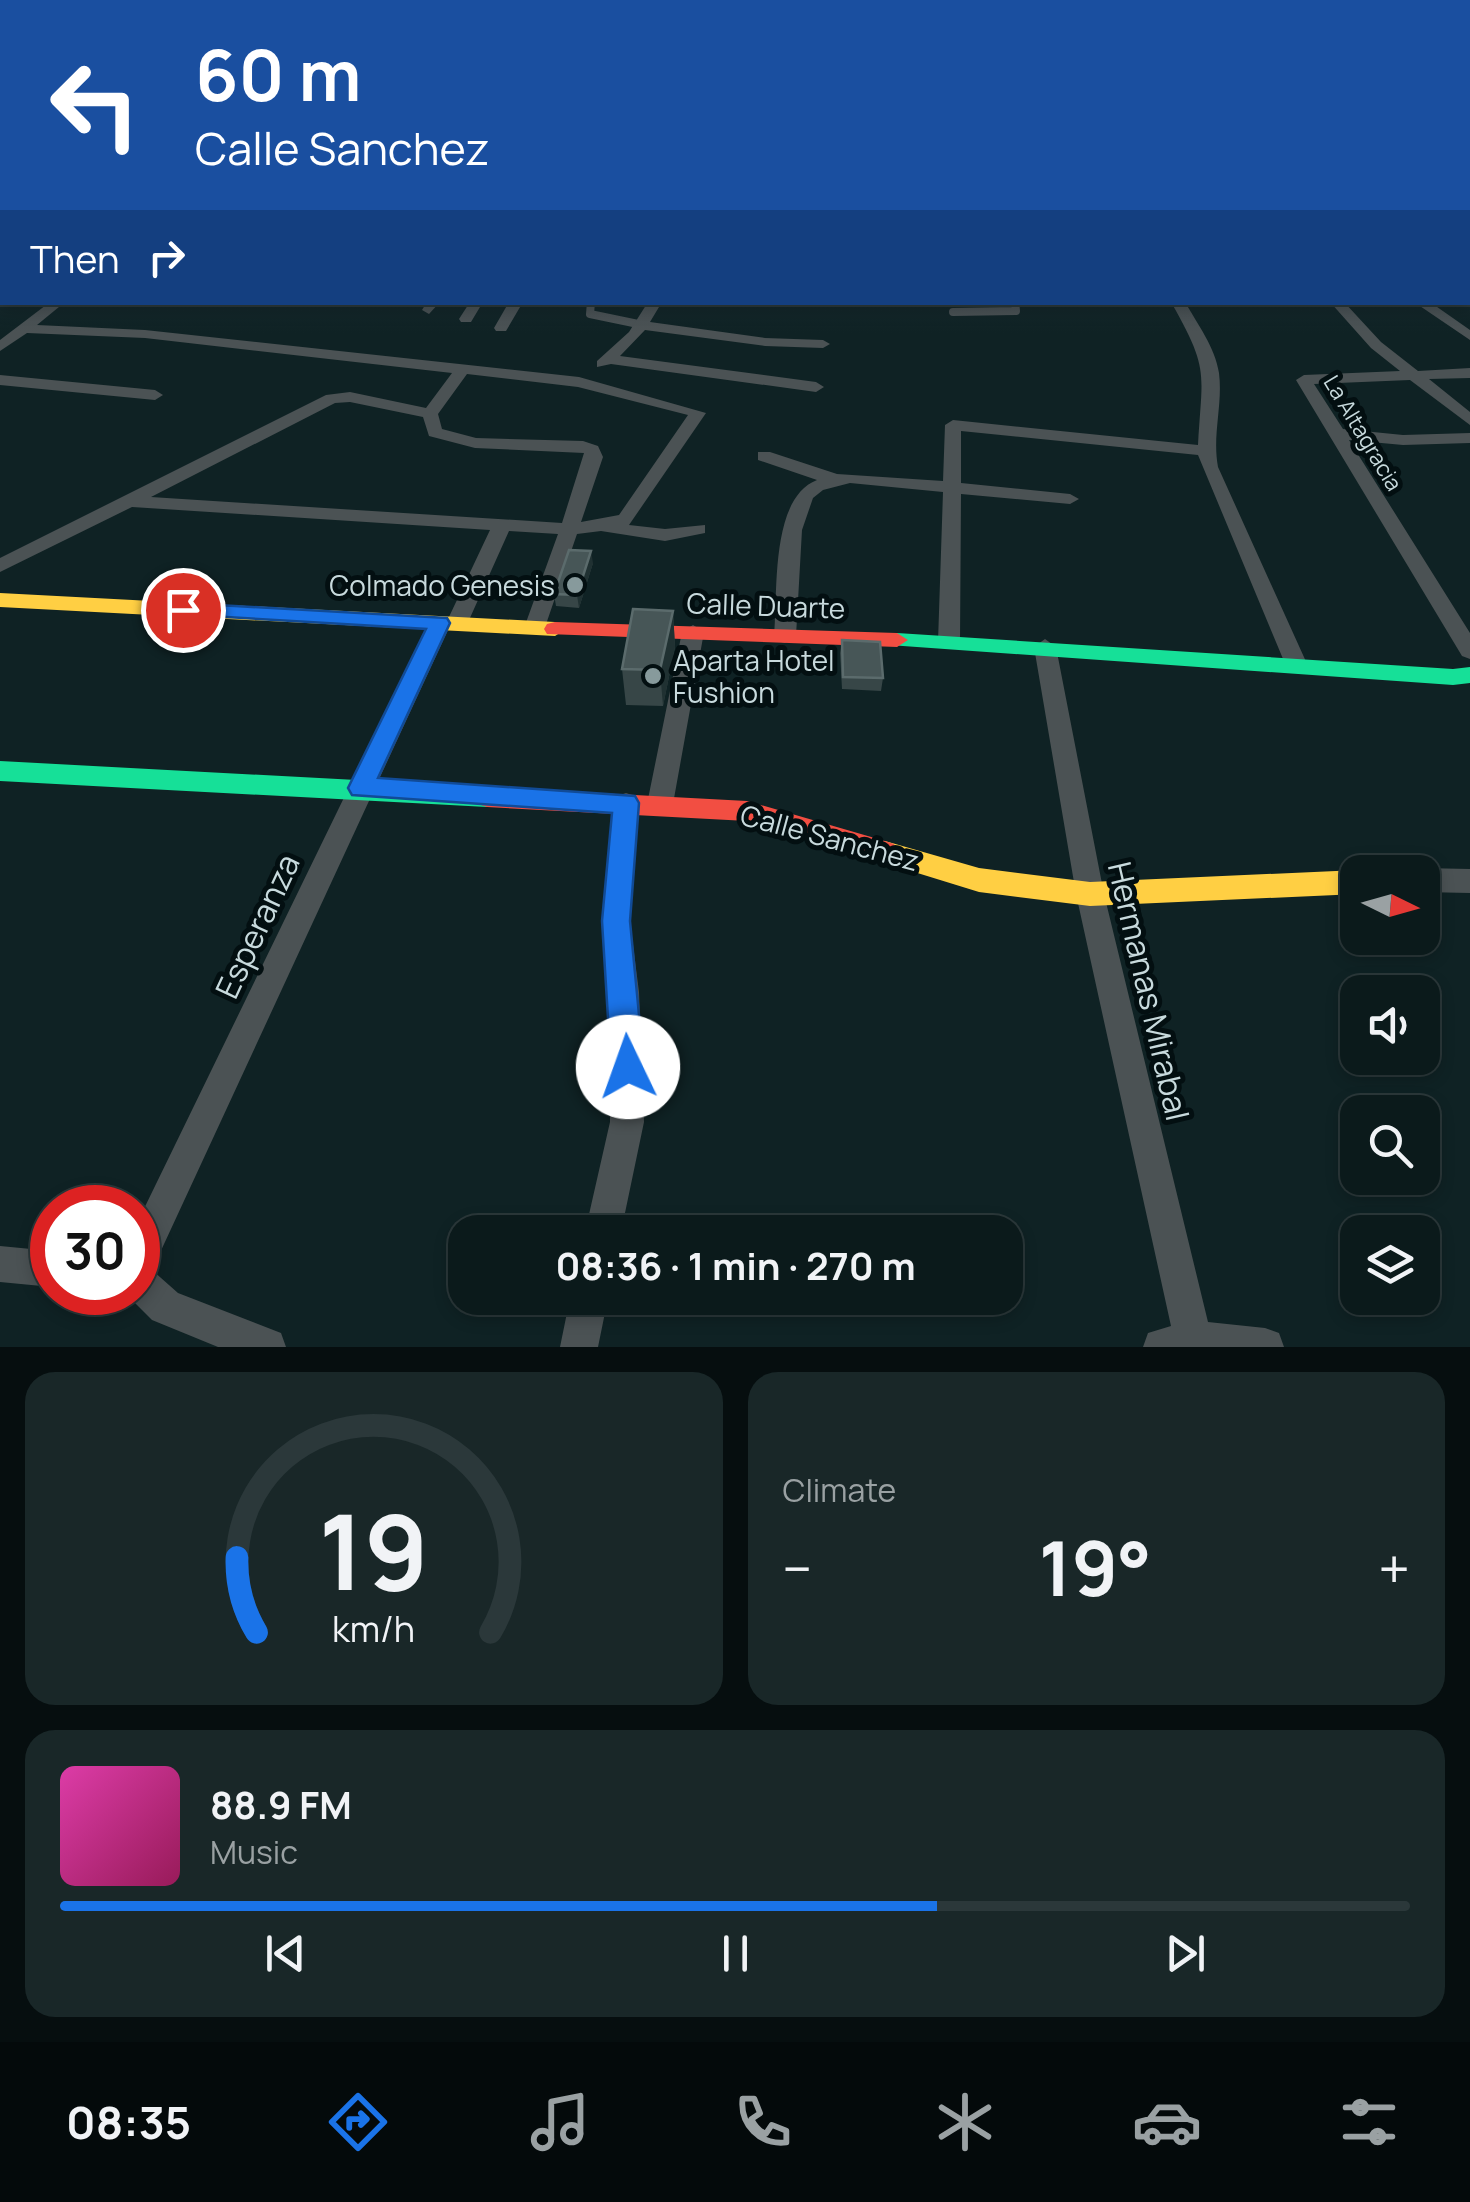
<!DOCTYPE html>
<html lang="en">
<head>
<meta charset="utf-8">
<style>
	:root { --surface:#0b1a1b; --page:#192728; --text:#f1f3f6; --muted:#9aa1a3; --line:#2b383a; --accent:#1a73e8 }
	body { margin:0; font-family:Manrope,sans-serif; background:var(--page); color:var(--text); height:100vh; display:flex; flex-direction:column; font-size:38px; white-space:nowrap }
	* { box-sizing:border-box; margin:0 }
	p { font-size:32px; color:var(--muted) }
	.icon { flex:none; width:55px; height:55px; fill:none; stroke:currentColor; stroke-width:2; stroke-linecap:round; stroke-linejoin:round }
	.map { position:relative; height:1347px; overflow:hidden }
	.sheet { display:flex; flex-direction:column; gap:25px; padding:25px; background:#060e0f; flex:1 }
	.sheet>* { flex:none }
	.guide { position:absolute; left:0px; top:0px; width:1470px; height:305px; box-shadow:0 5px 15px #0003,0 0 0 2px var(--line); background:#1a4fa0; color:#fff; overflow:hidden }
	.needle { width:65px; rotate:95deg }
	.controls { position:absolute; left:1340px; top:855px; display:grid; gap:20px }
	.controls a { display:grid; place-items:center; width:100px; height:100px; border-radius:20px; background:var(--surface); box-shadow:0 5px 15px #0003,0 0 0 2px var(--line); font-size:50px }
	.speed { position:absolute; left:30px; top:1185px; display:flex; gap:20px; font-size:50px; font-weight:700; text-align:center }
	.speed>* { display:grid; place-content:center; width:130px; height:130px; border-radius:50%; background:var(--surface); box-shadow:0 5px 15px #0003,0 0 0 2px var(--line); line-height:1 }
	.speed .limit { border:15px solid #d22; background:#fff; color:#111 }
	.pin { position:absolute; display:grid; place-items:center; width:85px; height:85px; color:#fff; margin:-42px; border:5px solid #fff; border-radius:50%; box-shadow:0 2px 10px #0007 }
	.me { position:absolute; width:110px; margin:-55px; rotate:357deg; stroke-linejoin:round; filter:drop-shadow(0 0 8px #0008) }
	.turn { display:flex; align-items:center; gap:35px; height:210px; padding:0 30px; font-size:45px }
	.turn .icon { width:130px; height:130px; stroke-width:2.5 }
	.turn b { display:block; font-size:70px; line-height:85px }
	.then { display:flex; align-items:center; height:95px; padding:0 30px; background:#0003; gap:20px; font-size:38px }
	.big { font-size:75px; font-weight:700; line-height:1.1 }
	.sheet .widget { flex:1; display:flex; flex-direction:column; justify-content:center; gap:15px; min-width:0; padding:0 35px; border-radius:30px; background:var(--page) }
	.sheet .dial { align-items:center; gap:0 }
	.dial svg { height:260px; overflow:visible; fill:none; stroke:var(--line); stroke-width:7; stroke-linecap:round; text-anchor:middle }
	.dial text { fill:var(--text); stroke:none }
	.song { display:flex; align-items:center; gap:30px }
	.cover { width:120px; height:120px; border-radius:15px; background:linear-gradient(135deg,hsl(320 70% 55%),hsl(330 70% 35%)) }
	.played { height:10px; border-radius:5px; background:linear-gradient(90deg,var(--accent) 65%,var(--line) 65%) }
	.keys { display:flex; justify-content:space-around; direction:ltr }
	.heat { display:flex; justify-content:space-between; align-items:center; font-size:55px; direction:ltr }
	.sheet .tiles { flex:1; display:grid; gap:25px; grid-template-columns:1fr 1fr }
	.widget:last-child { grid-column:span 2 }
	.trip { position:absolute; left:448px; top:1215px; width:575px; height:100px; border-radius:30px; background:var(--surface); box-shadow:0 5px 15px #0003,0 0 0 2px var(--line); font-weight:700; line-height:100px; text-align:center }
	.dock { display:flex; height:160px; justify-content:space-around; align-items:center; background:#040a0b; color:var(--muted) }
	.dock .icon { width:70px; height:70px }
	.dock .on { color:var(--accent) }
	.dock b { font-size:45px; color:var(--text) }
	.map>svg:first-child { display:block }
</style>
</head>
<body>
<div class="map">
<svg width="1470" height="1347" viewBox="0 0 1470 1347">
	<rect width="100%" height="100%" fill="#0f2224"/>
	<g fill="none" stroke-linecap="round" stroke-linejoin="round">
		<path stroke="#4b5254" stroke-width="8" d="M591,302L590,314L643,325
			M953,312L1016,311L1015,302"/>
		<path fill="#4b5254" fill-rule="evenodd" d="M0,154H2V160H0Z
			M1468,198H1470V204H1468Z
			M0,241H2V249H0Z
			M1468,281H1470V289H1468Z
			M50,302H65L37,325L145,330L579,377L706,413L629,525L665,529L705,525V533L665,541L601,531L577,534L543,633H527L524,628L558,534L509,531L465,629L449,628L152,1270L178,1293L281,1333L286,1347H218L152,1320L124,1292H138V1221L429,623L440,616L448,619L490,530L132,507L0,572V558L326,395L350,392L426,408L452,373L145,338L27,333L0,351V340ZM467,374L578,387L688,415L619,515L581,522L603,457L598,446L583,441L476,438L442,429L438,414ZM350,402L423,417L429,436L475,448L584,453L562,523L151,497L335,403Z
			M427,302H440L429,314L422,310Z
			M470,302H483L471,322H461L459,319Z
			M509,302H523L506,331H496L494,328Z
			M648,302H662L650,322L765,338L823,340L830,344L823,348L765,346L645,330L620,356L816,382L824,387L816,392L611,364L597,367V361L629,332Z
			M1171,302H1185C1198,325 1215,347 1219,373C1223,405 1212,435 1218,467L1308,666L1305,672H1289L1286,666L1198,455L961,431V483L1070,494L1079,499L1070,504L961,494L960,642L957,647L949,649L938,642L943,492L850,483L823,490L813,498L802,530L796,636L785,643L777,641L774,636C778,593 770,498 817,480L758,460V452H770L837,474L943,481L945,425L953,420L1198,445C1202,371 1210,371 1171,302Z
			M1330,302H1344L1381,342L1418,371L1470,368V378L1429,379L1470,412V425L1410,380L1314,384L1343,429L1403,435L1470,433V443L1403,445L1349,440L1470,633V659L1462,656L1296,380L1304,375L1400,371L1371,348Z
			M1414,302H1430L1470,330V340Z
			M0,375L155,390L163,395L155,400L0,385Z
			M693,625L704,632L673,804L669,811L660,814L651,811L647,804L682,632Z
			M1045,639L1056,647L1104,894L1208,1322L1265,1328L1279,1333L1284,1347H1143L1148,1333L1171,1326L1076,894L1034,647Z
			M626,793L635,796L639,803L630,921L639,992L644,1122L621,1232H585L610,1122L609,992L602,921L613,803L617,796Z
			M1422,868L1470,869V893L1422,892V872H1412Z
			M0,1246L52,1251V1287L0,1282Z
			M570,1298H608L598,1347H560Z"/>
		<path fill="#16e098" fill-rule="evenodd" d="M897,633L1453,669L1470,667V683L1453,685L889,645L886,640L889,635Z
			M0,761L487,787L496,790L500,797L496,804L487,807L0,781Z"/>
		<path fill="#ffcf43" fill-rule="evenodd" d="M0,593L555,622L566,629L555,636L0,607Z
			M885,841L979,868L1090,882L1358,870L1365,872H1358V894L1090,906L979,892L885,863L876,860L872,852L876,844Z"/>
		<path fill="#f24e42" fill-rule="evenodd" d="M555,622L897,633L908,640L897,647L547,634L544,629L547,624Z
			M487,787L747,801L885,841L894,844L898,852L894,860L885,863L747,821L487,807L478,804L474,797L478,790Z"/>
	</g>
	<path fill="#374647" d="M593,563L579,608L556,606L554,594Z
		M673,611L675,647L663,706L626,705L622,669Z
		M842,640L883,678L881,691L842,689L840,653Z"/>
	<path fill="#203132" d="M591,551L593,563L579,608L577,595Z
		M673,611L675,647L663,706L660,670Z"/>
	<path fill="#475657" stroke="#5b6b6c" stroke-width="2.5" d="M569,550L591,551L577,595L554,594Z
		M633,609L673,611L660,670L622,669Z
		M842,640L880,642L883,678L843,677Z"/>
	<linearGradient id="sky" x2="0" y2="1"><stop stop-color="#081314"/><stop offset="0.43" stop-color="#314450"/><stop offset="1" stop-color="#314450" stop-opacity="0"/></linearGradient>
	<rect width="1470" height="333" fill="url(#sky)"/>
	<path fill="#1a73e8" stroke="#114b97" stroke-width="2.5" d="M183,603L447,618L450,623L378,778L635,796L639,803L630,921L644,1067L639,1078L628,1083L616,1078L611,1067L602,921L612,813L352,795L348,788L426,629L176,614L173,610Z"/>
	<g fill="#879a9c" stroke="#030f11" stroke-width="4">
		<circle cx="575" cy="585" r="10"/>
		<circle cx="653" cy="676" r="10"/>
	</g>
	<g text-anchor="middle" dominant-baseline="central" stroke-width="10" stroke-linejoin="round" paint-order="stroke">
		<g font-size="22" fill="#c8dadd" stroke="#030f11">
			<text transform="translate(1363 433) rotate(59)">La Altagracia</text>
		</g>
		<g font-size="28" fill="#c8dadd" stroke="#030f11" text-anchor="end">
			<text x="555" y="585">Colmado Genesis</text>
			<text x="673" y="660" text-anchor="start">Aparta Hotel<tspan x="673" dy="32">Fushion</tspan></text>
		</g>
		<g font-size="28" fill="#c8dadd" stroke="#030f11">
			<text transform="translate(766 605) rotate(2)">Calle Duarte</text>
			<text transform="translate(830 837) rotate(15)">Calle Sanchez</text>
		</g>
		<g font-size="32" fill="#c8dadd" stroke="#030f11">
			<text transform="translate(257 926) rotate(-65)">Esperanza</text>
			<text transform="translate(1149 991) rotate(77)">Hermanas Mirabal</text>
		</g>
	</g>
</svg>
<div class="controls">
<a><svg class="needle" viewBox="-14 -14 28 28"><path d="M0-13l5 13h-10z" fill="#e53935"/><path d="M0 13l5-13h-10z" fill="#9aa1a3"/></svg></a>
<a><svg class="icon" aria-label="sound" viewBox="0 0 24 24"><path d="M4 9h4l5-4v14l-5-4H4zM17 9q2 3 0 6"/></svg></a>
<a><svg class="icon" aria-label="search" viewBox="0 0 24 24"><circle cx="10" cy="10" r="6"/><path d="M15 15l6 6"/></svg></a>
<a><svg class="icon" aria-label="layers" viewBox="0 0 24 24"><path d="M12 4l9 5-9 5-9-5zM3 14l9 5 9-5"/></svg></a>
</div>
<div class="speed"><div class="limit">30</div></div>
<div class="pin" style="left:183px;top:610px;background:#d93025"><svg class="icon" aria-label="arrive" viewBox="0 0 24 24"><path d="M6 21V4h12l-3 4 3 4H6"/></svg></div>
<svg class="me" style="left:628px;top:1067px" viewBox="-20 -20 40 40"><circle r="19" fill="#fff"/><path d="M0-13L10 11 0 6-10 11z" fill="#1a73e8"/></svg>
<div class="trip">08:36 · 1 min · 270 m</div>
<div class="guide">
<div class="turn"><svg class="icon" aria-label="left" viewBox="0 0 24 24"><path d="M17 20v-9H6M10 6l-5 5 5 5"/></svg><div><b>60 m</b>Calle Sanchez</div></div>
<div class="then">Then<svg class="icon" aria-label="right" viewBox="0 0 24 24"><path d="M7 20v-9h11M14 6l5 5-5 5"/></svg></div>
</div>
</div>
<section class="sheet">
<div class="tiles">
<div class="widget dial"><svg viewBox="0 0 100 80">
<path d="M14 69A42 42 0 1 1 86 69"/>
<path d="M14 69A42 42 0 0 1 8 46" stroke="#1a73e8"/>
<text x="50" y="56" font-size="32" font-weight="700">19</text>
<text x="50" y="72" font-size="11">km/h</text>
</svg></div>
<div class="widget"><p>Climate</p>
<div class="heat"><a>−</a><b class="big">19°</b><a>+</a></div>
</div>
<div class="widget">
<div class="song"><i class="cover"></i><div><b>88.9 FM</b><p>Music</p></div></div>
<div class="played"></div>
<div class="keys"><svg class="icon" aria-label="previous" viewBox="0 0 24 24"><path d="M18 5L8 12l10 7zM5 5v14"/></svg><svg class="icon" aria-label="pause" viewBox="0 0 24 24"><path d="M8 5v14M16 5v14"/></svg><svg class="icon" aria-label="next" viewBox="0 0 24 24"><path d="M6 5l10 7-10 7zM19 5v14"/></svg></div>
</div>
</div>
</section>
<nav class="dock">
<b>08:35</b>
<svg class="icon on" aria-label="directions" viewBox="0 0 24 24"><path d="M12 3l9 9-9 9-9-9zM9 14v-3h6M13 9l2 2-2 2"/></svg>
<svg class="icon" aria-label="music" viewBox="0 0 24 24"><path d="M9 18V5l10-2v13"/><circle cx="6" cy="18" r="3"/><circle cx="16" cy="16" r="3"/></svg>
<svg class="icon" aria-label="phone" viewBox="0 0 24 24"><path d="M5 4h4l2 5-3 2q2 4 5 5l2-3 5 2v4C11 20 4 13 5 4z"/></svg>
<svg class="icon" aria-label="climate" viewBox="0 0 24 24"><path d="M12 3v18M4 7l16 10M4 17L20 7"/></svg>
<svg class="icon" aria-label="car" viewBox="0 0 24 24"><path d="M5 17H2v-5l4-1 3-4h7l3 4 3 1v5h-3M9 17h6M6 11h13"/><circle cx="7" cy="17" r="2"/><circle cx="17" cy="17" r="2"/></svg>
<svg class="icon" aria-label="filters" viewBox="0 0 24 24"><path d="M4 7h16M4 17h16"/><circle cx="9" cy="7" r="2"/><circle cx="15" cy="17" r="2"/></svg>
</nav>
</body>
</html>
